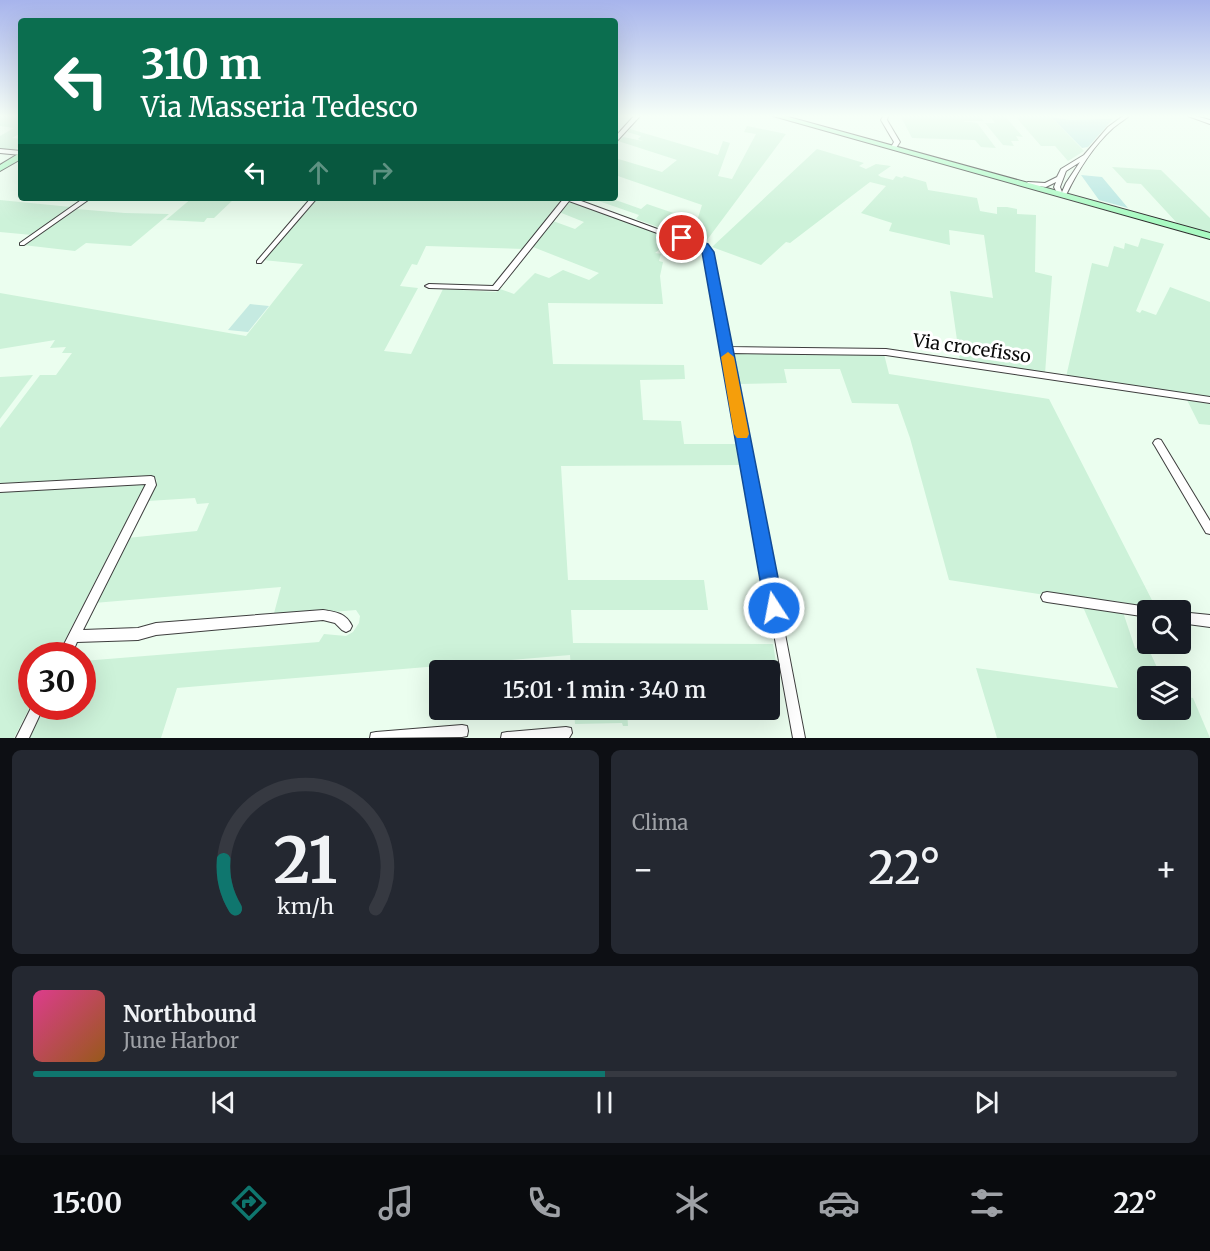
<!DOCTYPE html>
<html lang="it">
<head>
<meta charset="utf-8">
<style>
	:root { --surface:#171b24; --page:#242831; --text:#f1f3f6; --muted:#9ea1a6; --line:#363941; --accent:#0f766e }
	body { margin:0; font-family:Merriweather,serif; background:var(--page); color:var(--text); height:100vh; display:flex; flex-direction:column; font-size:22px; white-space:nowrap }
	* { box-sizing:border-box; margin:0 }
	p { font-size:20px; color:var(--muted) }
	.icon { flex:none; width:33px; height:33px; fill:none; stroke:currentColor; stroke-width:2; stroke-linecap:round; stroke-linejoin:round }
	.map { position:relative; height:738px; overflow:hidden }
	.sheet { display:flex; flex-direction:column; gap:12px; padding:12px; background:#0d0f14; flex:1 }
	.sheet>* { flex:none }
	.guide { position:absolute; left:18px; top:18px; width:600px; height:183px; border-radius:6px; box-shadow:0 6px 24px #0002; background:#0b6e4f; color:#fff; overflow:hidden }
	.controls { position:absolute; left:1137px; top:600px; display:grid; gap:12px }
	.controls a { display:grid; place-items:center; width:54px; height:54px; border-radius:6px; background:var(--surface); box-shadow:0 6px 24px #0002; font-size:30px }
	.speed { position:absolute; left:18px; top:642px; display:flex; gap:12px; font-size:30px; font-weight:700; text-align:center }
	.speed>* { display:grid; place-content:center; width:78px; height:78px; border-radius:50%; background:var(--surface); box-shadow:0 6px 24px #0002; line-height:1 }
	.speed .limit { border:9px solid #d22; background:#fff; color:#111 }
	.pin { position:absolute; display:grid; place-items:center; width:51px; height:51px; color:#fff; margin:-26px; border:3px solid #fff; border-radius:50%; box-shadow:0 2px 6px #0007 }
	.me { position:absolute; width:66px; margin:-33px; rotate:349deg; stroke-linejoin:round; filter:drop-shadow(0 0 4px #0008) }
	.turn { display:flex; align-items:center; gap:21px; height:126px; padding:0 24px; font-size:27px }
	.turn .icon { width:78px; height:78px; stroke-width:2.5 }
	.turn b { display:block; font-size:42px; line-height:51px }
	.lanes { display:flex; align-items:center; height:57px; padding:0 24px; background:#0003; justify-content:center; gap:30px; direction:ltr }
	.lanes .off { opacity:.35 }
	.big { font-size:45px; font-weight:600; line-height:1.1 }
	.sheet .tile { flex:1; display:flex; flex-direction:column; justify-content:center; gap:9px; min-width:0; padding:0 21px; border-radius:9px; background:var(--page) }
	.sheet .dial { align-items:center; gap:0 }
	.dial svg { height:156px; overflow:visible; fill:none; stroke:var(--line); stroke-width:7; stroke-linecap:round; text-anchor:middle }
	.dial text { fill:var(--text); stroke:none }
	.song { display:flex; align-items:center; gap:18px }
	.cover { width:72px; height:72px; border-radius:9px; background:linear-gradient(135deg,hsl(330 70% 55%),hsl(30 70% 35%)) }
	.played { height:6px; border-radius:3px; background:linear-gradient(90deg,var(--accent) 50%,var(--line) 50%) }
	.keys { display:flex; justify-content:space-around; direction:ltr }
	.heat { display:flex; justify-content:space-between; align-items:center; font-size:33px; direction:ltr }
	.sheet .tiles { flex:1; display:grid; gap:12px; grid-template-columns:1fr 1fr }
	.tile:last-child { grid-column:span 2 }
	.trip { position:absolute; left:429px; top:660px; width:351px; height:60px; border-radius:6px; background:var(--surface); box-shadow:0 6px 24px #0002; font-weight:600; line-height:60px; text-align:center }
	.tab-bar { display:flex; height:96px; justify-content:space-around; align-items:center; background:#090b0e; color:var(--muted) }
	.tab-bar .icon { width:42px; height:42px }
	.tab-bar .selected { color:var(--accent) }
	.tab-bar b { font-size:27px; color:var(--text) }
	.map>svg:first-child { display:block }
</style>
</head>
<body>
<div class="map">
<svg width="1210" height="738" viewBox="0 0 1210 738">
	<rect width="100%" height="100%" fill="#ebfeef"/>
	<path fill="#cdf2d9" d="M0,116H21V133L12,138L21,139V146L14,150H0V136L14,128L0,126Z
		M916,116H979L984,121H961L977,123L996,148L981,147L975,140L912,138L901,117Z
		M990,116H1005L1023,137L1016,136L1019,141H1011L1014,146L1003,145L985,123H995Z
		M1015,116H1050L1084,151L1068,161L1055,146H1041Z
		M747,126L786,134L704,244L636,219L639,215L590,198H610L641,209L647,204L697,221L702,205L615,175V158L662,172L677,160L618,141L623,137L643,141L638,139L641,136L627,132L630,129L718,155L723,141L730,143L718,176L732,179L756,134L744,132Z
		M817,149L864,163L859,166L866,169L876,164L891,166L878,175L881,177L893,180L896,176L902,178L904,176L926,182L928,190L977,198L980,211L997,214V207H1007L1017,209V214L1036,215L1035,272L1052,276L1045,374L960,361L950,291L993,298L984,235L949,230L950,245L889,231L892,223L861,213L886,186L870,182L790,243L786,242L761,265L712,247Z
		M1112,167L1161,170L1210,218V233L1177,223L1141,184L1127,183Z
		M192,198H235L214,218H207L204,222L166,220Z
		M317,198H563L524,249L426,246L417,265L412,264L400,286L418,288L384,351L411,354L443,289L496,292L500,289L514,294L535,273L549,278L563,270L589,280L599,273L533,247L553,221L575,229L584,222L559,212L568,201L673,238L655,253L661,254L659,261L663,262L660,276L663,304L548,303L553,364L684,365L685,379L640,380L643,420L681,421L684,444H738L741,465L561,466L568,580H704L708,610H571L573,643L773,644L779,680H770V670H571L570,655L177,688L161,738H27L43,707L82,706L83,661L319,642L324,634L346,636L353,632L359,623L360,616L356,610L273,617L281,587L94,603L127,538L197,531L209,503L197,504L195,498L148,501L157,481L154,477L0,486V428L40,375H56L72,353H62L66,347L50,348L55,340L0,349V293L246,336L303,264L263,260Z
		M0,200L71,207L32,235L0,232Z
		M76,209L125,213L169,214L131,246L86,243L75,251L23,245Z
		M1141,238L1164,244L1136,311L1140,313L1142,310L1156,315L1170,287L1210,302V398L1066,377L1092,263L1108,267L1114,246L1124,249L1125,243L1138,247Z
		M732,353L884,354L889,374L1049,399L1156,608L1108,600L1110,605L949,580L910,438L898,404L852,403L840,369H784L787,383L738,384Z
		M33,375L0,419V377Z
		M1187,400L1210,404V425L1199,424Z
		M146,483L57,655L32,656L31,705L14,738H0V492Z
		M1083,607L1122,609L1135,648L1149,650L1161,676H1148V710H1180L1181,696L1193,698L1210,738H997L976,668L1118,688Z
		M574,710H627L628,726H623L622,723L575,724Z"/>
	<path fill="#b7e6e1" d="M1051,117L1070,120L1113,119L1088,147L1082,148Z
		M1081,175L1102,177L1128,208L1099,200Z"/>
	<path fill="#c5eae1" d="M250,304L269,306L248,332L228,330Z"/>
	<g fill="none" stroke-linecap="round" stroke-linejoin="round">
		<g stroke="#3e3e3e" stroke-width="2">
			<path id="street" d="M634,116H640L617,141L615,142V137Z
				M883,116H888L887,120L900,142L896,148L891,147L894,142L881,120Z
				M1123,116H1129C1124,120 1118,124 1113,128C1094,145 1077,172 1066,195H1062L1061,193H1057L1054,187L1056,182L1046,187L1026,185L1025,184L1028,182L1045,183L1057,177L1061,169L1084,155L1108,127ZM1080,162L1066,183L1062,192L1060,187L1066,171Z
				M1188,116H1196L1210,120V124Z
				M0,149L21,151V155L0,153Z
				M84,198H91L24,245H20V243Z
				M311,198H317L261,263H257V261Z
				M564,198H573L709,248L729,347L886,349L1210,397V403L886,355L731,353L805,738H793L704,250L569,201L498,290L429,288L425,286L429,284L493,286Z
				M1158,439L1161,440L1210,521V534L1206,533L1155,446L1153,443L1155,440Z
				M151,476L154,477L156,485L83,630L138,628L156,623L323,610C336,612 346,613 352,626L350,630L346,632L342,630L335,623L323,620L156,635L138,640L77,642L71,656H58L146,484L0,492V484Z
				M1047,592L1148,607L1152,608L1153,610H1148V617L1047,602L1043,601L1041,597L1043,593Z
				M1180,612L1210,615V627L1180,623Z
				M32,706H44L29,738H16Z
				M462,725L467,726L468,731L467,736L462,737L370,738L371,733L376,732Z
				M566,727L571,728L572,733L569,738H501L502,733L507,732Z"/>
		</g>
		<g stroke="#2d2d2d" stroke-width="2">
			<path id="secondary" d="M773,116H785L1210,233V239Z
				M18,154H21V159L0,171V165Z"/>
		</g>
		<use href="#street" fill="#fff" fill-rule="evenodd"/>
		<use href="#secondary" fill="#a9fac2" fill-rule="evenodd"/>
	</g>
	<linearGradient id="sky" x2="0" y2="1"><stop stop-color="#a7b4ec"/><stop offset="0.53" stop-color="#f6fff8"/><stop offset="1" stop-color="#f6fff8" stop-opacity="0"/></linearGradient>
	<rect width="1210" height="219" fill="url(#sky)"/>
	<path fill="#1a73e8" stroke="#114b97" stroke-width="1.5" d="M682,235L708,244L714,252L784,608L781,614L774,617L768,614L765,608L702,252L700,249L678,241L677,238Z"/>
	<path fill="#f59e0b" d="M728,352L734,357L749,434L747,438H737L734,434L721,357Z"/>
	<g text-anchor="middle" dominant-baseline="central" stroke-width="6" stroke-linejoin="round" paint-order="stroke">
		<g font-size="18" fill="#0b0b0b" stroke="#fff">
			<text transform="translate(972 348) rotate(8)">Via crocefisso</text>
		</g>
	</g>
</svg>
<div class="controls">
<a><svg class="icon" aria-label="search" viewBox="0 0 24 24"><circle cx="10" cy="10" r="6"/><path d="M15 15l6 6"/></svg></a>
<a><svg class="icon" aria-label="layers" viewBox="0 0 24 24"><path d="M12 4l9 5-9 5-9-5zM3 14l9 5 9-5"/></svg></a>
</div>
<div class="speed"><div class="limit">30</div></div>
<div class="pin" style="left:682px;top:238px;background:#d93025"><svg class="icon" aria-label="arrive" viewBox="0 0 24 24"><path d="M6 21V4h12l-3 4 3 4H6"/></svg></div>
<svg class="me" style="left:774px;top:608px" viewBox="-20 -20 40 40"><circle r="17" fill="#1a73e8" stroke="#fff" stroke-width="3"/><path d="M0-11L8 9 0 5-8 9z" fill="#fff"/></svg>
<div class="trip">15:01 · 1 min · 340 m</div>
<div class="guide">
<div class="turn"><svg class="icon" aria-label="left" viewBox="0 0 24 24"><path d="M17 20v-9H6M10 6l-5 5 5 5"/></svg><div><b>310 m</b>Via Masseria Tedesco</div></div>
<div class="lanes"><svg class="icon" aria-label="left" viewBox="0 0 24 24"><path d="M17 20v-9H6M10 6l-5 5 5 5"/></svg><svg class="icon off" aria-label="ahead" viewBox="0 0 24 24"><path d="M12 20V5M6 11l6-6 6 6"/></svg><svg class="icon off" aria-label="right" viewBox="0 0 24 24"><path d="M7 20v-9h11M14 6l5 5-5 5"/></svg></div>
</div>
</div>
<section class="sheet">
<div class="tiles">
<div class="tile dial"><svg viewBox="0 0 100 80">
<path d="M14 69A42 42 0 1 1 86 69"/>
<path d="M14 69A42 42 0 0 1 8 44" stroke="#0f766e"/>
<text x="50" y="56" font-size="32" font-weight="700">21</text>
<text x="50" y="72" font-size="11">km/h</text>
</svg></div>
<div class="tile"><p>Clima</p>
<div class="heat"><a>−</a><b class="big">22°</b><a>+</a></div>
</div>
<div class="tile">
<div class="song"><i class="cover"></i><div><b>Northbound</b><p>June Harbor</p></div></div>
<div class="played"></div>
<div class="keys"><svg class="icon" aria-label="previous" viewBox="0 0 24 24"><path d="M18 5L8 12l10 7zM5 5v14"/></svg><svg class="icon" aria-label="pause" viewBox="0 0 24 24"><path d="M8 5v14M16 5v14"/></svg><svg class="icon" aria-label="next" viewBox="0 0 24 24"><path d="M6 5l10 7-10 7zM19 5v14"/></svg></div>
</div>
</div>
</section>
<nav class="tab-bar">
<b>15:00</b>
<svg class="icon selected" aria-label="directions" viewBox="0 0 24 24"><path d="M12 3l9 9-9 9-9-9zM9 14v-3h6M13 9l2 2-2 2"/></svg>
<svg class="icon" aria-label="music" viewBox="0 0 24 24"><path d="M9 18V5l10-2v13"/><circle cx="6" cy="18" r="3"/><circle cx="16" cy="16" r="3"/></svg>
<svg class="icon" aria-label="phone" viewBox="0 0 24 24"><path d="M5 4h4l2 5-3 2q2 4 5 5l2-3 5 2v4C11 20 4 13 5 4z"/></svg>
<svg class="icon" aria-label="climate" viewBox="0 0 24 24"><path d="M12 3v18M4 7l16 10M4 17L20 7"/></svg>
<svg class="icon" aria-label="car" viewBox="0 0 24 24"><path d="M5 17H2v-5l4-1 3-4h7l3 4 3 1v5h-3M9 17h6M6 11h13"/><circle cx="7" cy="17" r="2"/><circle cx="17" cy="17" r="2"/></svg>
<svg class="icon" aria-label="filters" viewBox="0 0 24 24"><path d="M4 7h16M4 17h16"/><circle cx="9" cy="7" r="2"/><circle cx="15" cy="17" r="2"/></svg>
<b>22°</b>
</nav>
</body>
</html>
